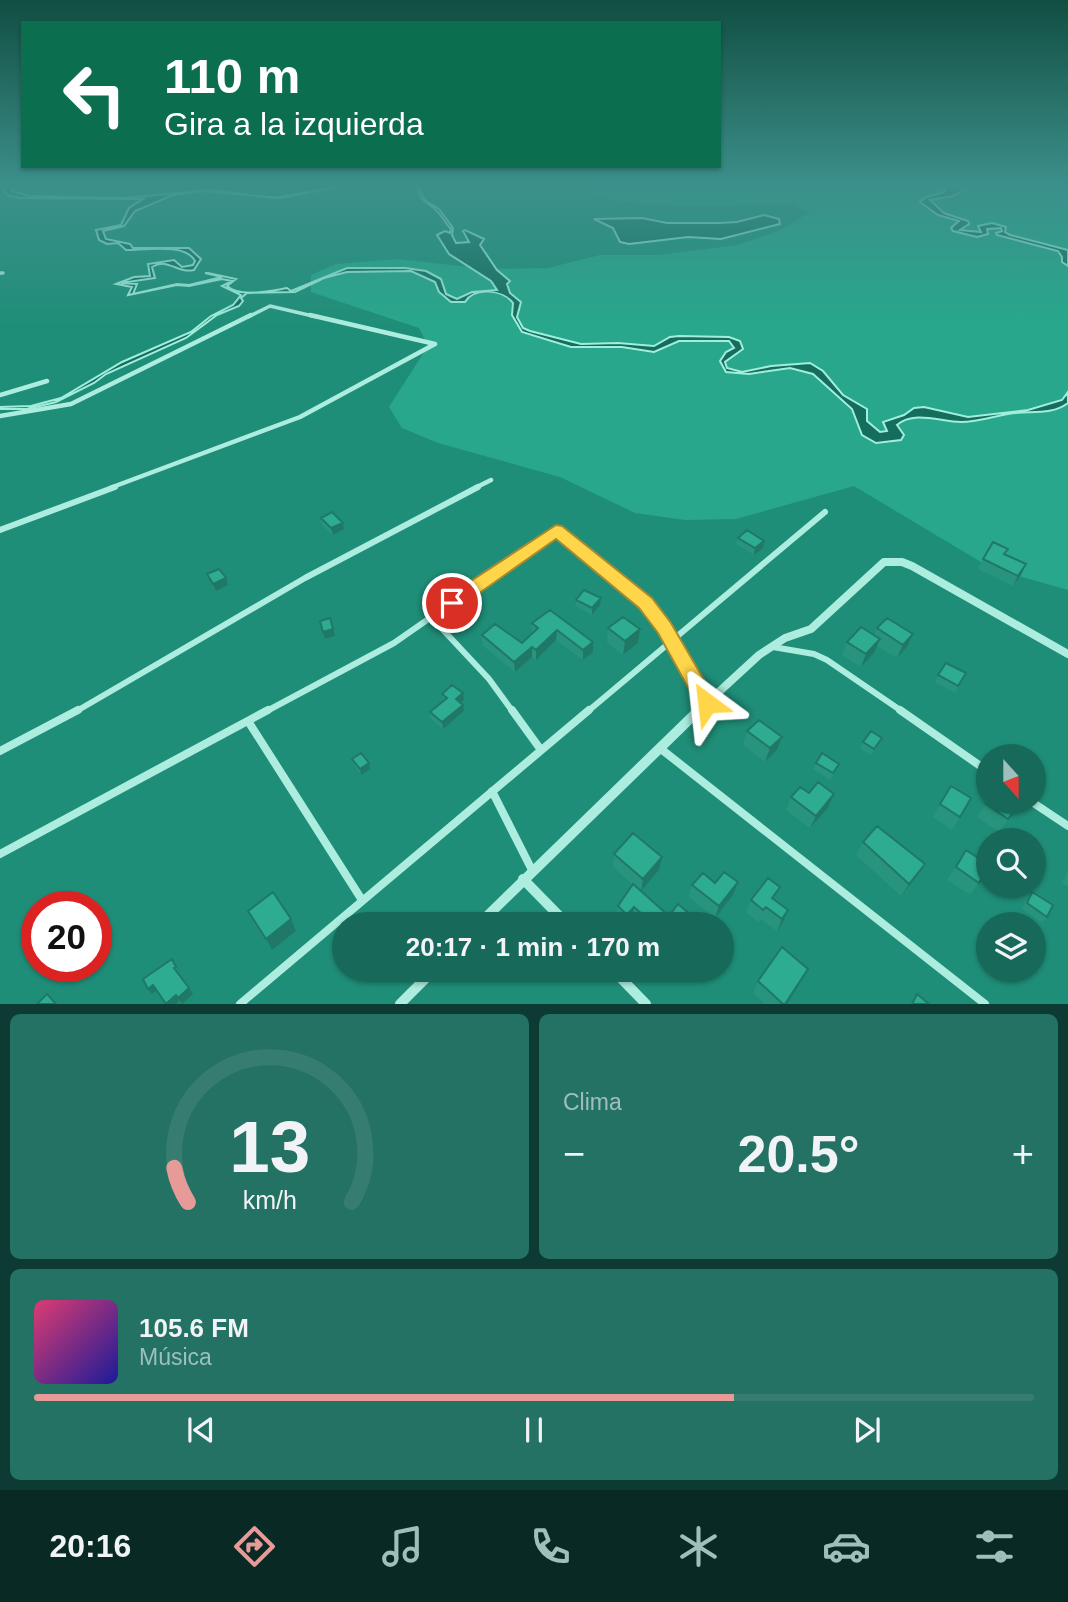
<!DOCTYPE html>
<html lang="es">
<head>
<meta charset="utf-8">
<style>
	:root { --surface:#176a5a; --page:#247263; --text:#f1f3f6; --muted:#9ebfbb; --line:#367d70; --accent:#e69b98 }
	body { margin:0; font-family:Arial,sans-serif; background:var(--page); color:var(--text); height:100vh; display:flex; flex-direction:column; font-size:26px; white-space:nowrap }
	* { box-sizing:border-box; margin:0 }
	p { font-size:23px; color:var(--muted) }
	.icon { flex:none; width:38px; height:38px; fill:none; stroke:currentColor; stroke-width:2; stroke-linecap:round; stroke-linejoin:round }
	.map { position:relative; height:1004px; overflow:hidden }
	.sheet { display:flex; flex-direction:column; gap:10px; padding:10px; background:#0d3a32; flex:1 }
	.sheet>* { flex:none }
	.hud { position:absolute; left:21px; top:21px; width:700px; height:147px; border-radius:0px; box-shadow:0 2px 5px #0004; background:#0b6e4f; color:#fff; overflow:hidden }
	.needle { width:46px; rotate:159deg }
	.fabs { position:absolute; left:976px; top:744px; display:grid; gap:14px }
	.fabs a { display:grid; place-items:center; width:70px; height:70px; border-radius:50%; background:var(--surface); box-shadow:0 2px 5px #0004; font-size:35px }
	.speed { position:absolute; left:21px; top:891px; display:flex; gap:14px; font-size:35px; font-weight:700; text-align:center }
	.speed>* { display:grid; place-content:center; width:91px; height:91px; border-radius:50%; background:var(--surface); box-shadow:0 2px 5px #0004; line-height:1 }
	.speed .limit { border:10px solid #d22; background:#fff; color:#111 }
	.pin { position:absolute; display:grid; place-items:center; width:60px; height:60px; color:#fff; margin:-30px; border:4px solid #fff; border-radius:50%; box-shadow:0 2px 7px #0007 }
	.me { position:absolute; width:77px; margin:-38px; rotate:330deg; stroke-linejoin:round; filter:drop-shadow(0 0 5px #0008) }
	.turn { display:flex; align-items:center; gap:24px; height:147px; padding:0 28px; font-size:32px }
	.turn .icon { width:91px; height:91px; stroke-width:2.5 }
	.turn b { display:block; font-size:49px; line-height:60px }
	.big { font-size:52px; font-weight:800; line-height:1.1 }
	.sheet .card { flex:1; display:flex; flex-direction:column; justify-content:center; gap:10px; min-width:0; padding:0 24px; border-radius:10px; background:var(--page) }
	.sheet .dial { align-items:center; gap:0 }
	.dial svg { height:182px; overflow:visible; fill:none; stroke:var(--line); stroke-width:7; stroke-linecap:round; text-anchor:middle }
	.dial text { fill:var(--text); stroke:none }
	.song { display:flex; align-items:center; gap:21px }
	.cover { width:84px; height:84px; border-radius:10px; background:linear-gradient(135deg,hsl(340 70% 55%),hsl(240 70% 35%)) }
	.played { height:7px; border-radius:4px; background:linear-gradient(90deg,var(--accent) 70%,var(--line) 70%) }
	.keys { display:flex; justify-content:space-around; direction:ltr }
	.heat { display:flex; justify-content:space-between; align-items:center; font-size:38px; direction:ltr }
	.sheet .tiles { flex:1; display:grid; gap:10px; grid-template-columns:1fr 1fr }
	.card:last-child { grid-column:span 2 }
	.trip { position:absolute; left:332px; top:912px; width:402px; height:70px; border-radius:35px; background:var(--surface); box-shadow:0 2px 5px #0004; font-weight:800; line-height:70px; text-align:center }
	.tab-bar { display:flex; height:112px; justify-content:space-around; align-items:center; background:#092a24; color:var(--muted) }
	.tab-bar .icon { width:49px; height:49px }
	.tab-bar .active { color:var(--accent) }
	.tab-bar b { font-size:32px; color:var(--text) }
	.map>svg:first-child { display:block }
</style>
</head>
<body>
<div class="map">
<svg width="1068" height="1004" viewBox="0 0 1068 1004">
	<rect width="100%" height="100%" fill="#1f8e78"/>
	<path fill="#28a78c" d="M579,185H1068V590L991,568L854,486L736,519L685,520L635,513L560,477L438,443L402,428L389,407L428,346L419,328L311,292V275L336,264L398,259L487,269L548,268L600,255H658L738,245L780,230L809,213L793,203C751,204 606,214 579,185Z"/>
	<path fill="#156d5d" stroke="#a1eedd" stroke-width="2" d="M8,185H11L12,191L28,196L125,198L209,190L274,198L349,185L280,198L203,191L173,195L135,211L124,226L103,231L106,239L130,244L133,248H189L201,259L194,270C177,274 168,257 152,267L155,278L121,283L137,284L133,294L177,284L189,285L222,277L205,273H208L236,279L227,286C240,298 270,291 287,288L291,291L347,268H405L426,271L441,279L446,294L457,299L472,292L497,290L491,281L449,254L437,235L445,231L450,233L451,229C445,223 443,217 437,211C428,201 416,201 418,185H421L419,189L426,201L439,209L453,228L452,235L456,243L469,242L463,231L465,230L484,239L480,245L497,270L510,281L507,284L510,293L521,302L517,317L523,328L530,331L581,344L618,343L654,346L670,337L679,336L729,337L740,341L743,349L725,362L727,368L742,372L771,366L810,363L823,371L843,395L867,409V421L880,432L887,431L883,422L904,415L914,408L924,407L968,417L1028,410L1062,400L1068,392V403C1052,415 1033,411 1015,413C996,415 981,422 961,422C941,422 914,410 897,425L904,435L901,440L876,443L862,435L852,409L813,374L790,368L749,374L726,372L720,361L726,352L734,348L729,341H679L654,352L622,347H571L522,332L512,315L513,303C503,290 475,286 465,302H451L439,292L435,282L411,271L347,272L324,278L295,292L247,293L241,298L243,301L239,306L217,315L186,338L106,374L94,383L56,402L27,409H0V407L31,406L61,398L122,362L191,332L211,316L233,305L241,295L222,286L232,281L222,279L189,286L177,285L128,295L132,287L116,284L134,277L150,276L148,264L174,260L182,267L193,265L195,261C186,243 145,250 126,250L118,243L107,244L99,240L96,230L121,225L129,208L143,199L20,198L7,195L4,190Z
		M941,185H952L964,190L953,196L930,200L944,213L968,221L969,224L960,230L981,232L978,226L992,223L1006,227L1005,232L1010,235L1068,250V266L1062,262V257L1058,251L997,235L996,233L1002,231L1001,228L987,229L988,234L977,237L953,231L951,228L959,221L938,215L920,202L924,198L944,192L945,189Z
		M764,215L779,219L780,224L721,239L688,237L629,244L620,242L613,228L594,219L642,218L667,223H720L737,222Z"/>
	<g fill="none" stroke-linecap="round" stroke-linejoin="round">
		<path stroke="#adeddf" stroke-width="3.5" d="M0,273H3
			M248,317L270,306L317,317"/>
		<path stroke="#adeddf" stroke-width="4.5" d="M310,315L435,344
			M0,395L47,381
			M0,416L71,404L251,315
			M110,488L300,417L435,344
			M475,488L491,480"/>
		<path stroke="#adeddf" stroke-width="6" d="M0,530L115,487
			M431,617L489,679L513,712
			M773,647L814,654L827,660L903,712
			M75,712L305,578L478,487
			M265,712L394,643L556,530L646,603L665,628L707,703
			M587,712L825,512"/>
		<path stroke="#adeddf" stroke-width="8" d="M512,710L541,750
			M900,710L989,772
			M248,721L362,900
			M661,749L985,1004
			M0,751L78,710
			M492,791L532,870
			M1032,802L1068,826
			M0,854L268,710
			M240,1004L589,710"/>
		<path stroke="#adeddf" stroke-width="8" d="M697,712L759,655L785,638L811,629L884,562H902L912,566L1068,654"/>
		<path stroke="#adeddf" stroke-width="10" d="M523,879L567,924
			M479,924L699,710
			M613,970L646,1004
			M400,1004L434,970"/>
	</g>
	<path fill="#28947e" d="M321,518L343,523L344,529L333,535L322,525Z
		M738,538L763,548L754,555L736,544Z
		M1005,554L1021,575L1013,586L978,569L983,559Z
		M576,600L600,605L592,615L576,606Z
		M550,610L593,652L583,660L556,640L536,660L532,657L515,672L482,645V635L522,643L532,633V623Z
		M608,628L638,643L623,655L607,642Z
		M877,628L913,634L907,647L897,658L877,646L874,653L861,667L842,655L847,642L874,635Z
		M966,673L955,693L935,682L938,675Z
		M442,694L464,700L461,703L463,705L464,711L443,729L431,719L430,712L443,701Z
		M747,731L777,750L765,762L743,745Z
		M882,738L879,744L871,755L860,749L863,742Z
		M352,759L369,763L370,769L361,775L354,765Z
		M816,763L836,770L830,780L813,769Z
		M951,786L960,817L952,830L933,817Z
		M809,793L828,808L810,828L786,810L791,797Z
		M989,800L1021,802L999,832L977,817Z
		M863,842L925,864L917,876L901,896L856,855Z
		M966,850L979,883L970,895L947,880Z
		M614,854L659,870L641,891L669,916L701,924H637L632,919L628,924H622L616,918L618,906L632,884L613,867Z
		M989,870V884L983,880Z
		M1068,871V887L1062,883Z
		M738,882L733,895L715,918L689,897L692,885L715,883Z
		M991,886H1013L1005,895Z
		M1032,892L1047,917L1042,923L1022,909L1027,898Z
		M751,900H775L783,922L777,931L761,919L758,922L746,912Z
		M248,911L291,919L296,931L272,950L254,923Z
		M802,980L787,1004H765L753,993L758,981Z"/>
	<path fill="#207866" d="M343,523L344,529L333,535L331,528Z
		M764,541L763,548L754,555L755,548Z
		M1026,564L1021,575L1013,586L1018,576Z
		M226,578L228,585L216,591L213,584Z
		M601,598L600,605L592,615V608Z
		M333,629L335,636L325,639L323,632Z
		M640,629L638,643L623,655L625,641Z
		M557,630L556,640L536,660V650Z
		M913,634L907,647L897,658L903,645Z
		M880,639L874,653L861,667L866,654Z
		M593,642V652L583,660V650Z
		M532,647V657L515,672L514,662Z
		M463,693L464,700L457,706L456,699Z
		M463,705L464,711L443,729L442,722Z
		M782,737L777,750L765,762L770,748Z
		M369,763L370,769L361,775L360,769Z
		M834,794L828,808L810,828L816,816Z
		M662,857L659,870L641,891L643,879Z
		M925,864L917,876L901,896L909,884Z
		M738,882L733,895L715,918L719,906Z
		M634,907L632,919L628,924H626L627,915Z
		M788,910L783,922L777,931L782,919Z
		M291,919L296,931L272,950L266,939Z
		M808,969L802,980L787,1004H785Z
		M153,985L157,990L152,994L148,989Z
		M189,988L193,994L182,1004L180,1000L176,1004H166L176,995Z"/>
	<path fill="#2eac92" stroke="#207866" stroke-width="2" d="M332,512L343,523L331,528L321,518Z
		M747,530L764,541L755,548L738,538Z
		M993,542L1008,549L1004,554L1026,564L1018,576L983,559Z
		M219,569L226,578L213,584L207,574Z
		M584,590L601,598L592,608L576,600Z
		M550,610L593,642L583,650L557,630L536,650L532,647L514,662L482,635L495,624L522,643L538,628L532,623Z
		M623,617L640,629L625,641L608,628Z
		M330,618L333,629L323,632L320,621Z
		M887,618L913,634L903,645L877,628Z
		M861,627L880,639L866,654L847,642Z
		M946,663L966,673L958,686L938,675Z
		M452,685L463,693L456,699L463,705L442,722L430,712L447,698L442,694Z
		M759,720L782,737L770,748L747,731Z
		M871,731L882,738L874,749L863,742Z
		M361,753L369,763L360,769L352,759Z
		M822,753L839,764L833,773L816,763Z
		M818,782L834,794L816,816L791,797L800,787L809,793Z
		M951,786L971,798L960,817L940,804Z
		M989,800V802H1021L1008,819L986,804Z
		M877,826L925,864L909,884L863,842Z
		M633,833L662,857L643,879L614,854Z
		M966,850L989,865L979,883L956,867Z
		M724,872L738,882L719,906L692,885L703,873L715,883Z
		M768,878L780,887L772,898L788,910L782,919L766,907L763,910L751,900Z
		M633,884L669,916L678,904L701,924H653L634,907L627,915L618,906Z
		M273,892L291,919L266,939L248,911Z
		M1032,892L1053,905L1047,917L1027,903Z
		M782,947L808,969L785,1004H783L758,981Z
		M172,959L176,967L174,968L189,988L178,998L176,995L166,1004L153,985L148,989L143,979Z
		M47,994L56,1004H37Z
		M917,994L929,1004H912Z"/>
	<linearGradient id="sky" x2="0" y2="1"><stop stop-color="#114e42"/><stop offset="0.57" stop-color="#3c908b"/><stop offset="1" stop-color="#3c908b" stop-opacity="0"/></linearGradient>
	<rect width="1068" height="325" fill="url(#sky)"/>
	<path fill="#ffd54a" stroke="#a68a30" stroke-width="2" d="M556,525L562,526L652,598L671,623L714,697L717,703L714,709L707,711L700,709L658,633L639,608L556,539L458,608H445L442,603L445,598Z"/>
</svg>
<div class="fabs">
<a><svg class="needle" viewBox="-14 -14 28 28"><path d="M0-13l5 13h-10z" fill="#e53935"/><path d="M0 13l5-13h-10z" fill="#9ebfbb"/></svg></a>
<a><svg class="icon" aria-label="search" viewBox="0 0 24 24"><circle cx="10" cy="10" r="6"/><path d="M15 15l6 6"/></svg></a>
<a><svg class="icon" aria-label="layers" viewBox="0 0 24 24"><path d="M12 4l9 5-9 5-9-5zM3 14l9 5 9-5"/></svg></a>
</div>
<div class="speed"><div class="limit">20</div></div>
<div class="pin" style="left:452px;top:603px;background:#d93025"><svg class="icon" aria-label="arrive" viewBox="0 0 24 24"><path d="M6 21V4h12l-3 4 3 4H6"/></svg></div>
<svg class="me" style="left:707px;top:703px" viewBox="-20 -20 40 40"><path d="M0-17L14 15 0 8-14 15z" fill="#ffd54a" stroke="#fff" stroke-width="4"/></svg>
<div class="trip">20:17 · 1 min · 170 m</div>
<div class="hud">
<div class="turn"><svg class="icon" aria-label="left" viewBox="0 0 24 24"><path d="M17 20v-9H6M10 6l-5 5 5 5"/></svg><div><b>110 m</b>Gira a la izquierda</div></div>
</div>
</div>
<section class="sheet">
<div class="tiles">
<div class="card dial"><svg viewBox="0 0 100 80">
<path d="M14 69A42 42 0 1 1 86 69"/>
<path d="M14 69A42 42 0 0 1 8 54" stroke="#e69b98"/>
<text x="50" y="56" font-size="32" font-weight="700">13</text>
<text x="50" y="72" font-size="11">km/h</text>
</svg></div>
<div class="card"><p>Clima</p>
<div class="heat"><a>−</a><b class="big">20.5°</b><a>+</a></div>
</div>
<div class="card">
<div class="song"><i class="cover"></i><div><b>105.6 FM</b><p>Música</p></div></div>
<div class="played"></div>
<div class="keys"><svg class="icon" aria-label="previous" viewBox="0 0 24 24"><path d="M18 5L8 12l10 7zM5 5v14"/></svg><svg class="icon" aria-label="pause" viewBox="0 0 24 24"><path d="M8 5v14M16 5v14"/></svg><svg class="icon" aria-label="next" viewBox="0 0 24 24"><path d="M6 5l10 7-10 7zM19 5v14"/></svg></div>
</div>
</div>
</section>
<nav class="tab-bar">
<b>20:16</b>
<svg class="icon active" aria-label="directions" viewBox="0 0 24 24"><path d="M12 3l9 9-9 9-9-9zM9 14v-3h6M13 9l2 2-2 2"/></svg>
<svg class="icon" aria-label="music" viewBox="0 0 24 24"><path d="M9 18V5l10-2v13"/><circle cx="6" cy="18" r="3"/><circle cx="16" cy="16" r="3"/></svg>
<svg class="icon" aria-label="phone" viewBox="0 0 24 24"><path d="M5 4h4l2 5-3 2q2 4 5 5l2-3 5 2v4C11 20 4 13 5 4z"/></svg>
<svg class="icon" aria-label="climate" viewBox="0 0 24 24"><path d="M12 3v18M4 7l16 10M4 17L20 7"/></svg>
<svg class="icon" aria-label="car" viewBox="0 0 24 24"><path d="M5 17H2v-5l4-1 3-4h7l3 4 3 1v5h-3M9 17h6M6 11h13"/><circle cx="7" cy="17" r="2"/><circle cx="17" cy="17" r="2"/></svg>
<svg class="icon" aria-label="filters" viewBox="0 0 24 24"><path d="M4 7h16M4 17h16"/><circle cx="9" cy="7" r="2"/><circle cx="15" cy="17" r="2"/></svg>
</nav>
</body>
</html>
